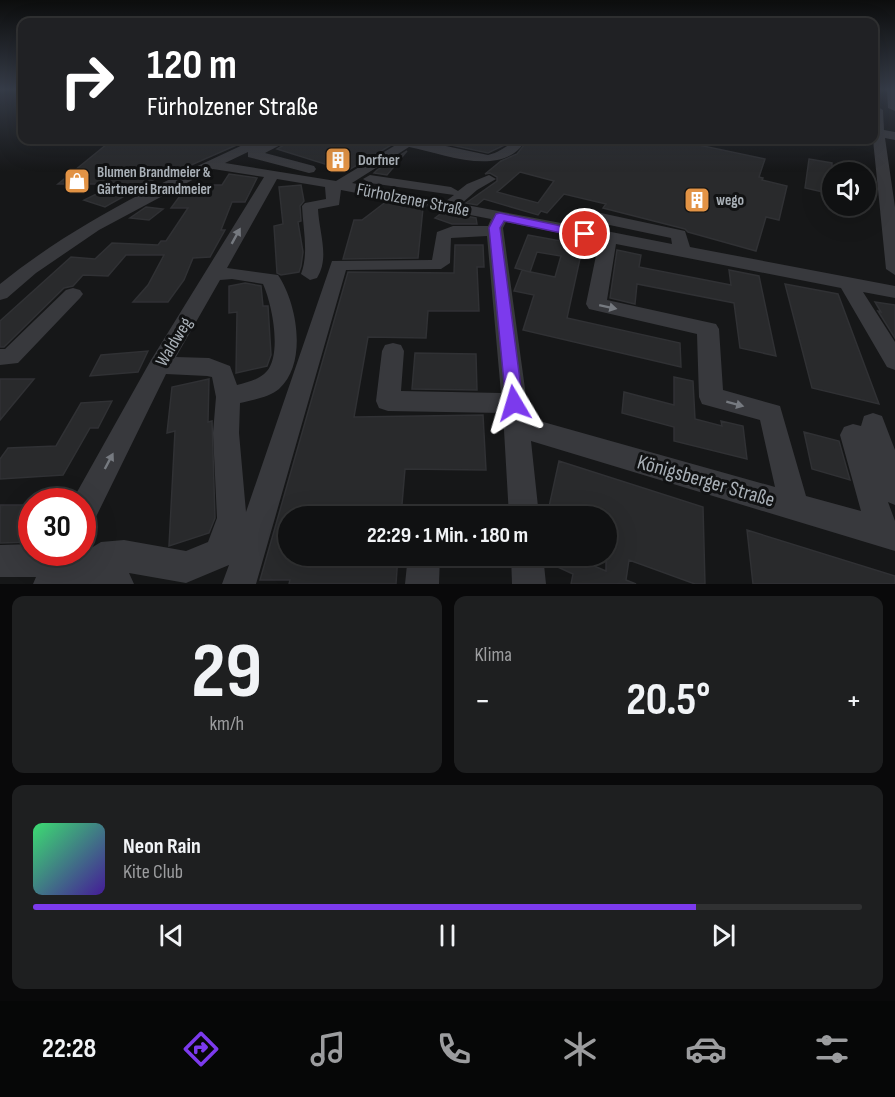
<!DOCTYPE html>
<html lang="de">
<head>
<meta charset="utf-8">
<style>
	:root { --surface:#101112; --page:#1e1f20; --text:#f1f3f6; --muted:#9c9d9f; --line:#303132; --accent:#7c3aed }
	body { margin:0; font-family:"Sofia Sans Condensed",sans-serif; background:var(--page); color:var(--text); height:100vh; display:flex; flex-direction:column; font-size:22px; white-space:nowrap }
	* { box-sizing:border-box; margin:0 }
	p { font-size:20px; color:var(--muted) }
	.icon { flex:none; width:33px; height:33px; fill:none; stroke:currentColor; stroke-width:2; stroke-linecap:round; stroke-linejoin:round }
	.map { position:relative; height:584px; overflow:hidden }
	.sheet { display:flex; flex-direction:column; gap:12px; padding:12px; background:#09090a; flex:1 }
	.sheet>* { flex:none }
	.hud { position:absolute; left:18px; top:18px; width:860px; height:126px; border-radius:12px; box-shadow:0 6px 24px #0002,0 0 0 2px var(--line); background:#202124; color:#fff; overflow:hidden }
	.buttons { position:absolute; left:822px; top:162px; display:grid; gap:12px }
	.buttons a { display:grid; place-items:center; width:54px; height:54px; border-radius:50%; background:var(--surface); box-shadow:0 6px 24px #0002,0 0 0 2px var(--line); font-size:30px }
	.speed { position:absolute; left:18px; top:488px; display:flex; gap:12px; font-size:30px; font-weight:700; text-align:center }
	.speed>* { display:grid; place-content:center; width:78px; height:78px; border-radius:50%; background:var(--surface); box-shadow:0 6px 24px #0002,0 0 0 2px var(--line); line-height:1 }
	.speed .limit { border:9px solid #d22; background:#fff; color:#111 }
	.pin { position:absolute; display:grid; place-items:center; width:51px; height:51px; color:#fff; margin:-26px; border:3px solid #fff; border-radius:50%; box-shadow:0 2px 6px #0007 }
	.me { position:absolute; width:66px; margin:-33px; rotate:353deg; stroke-linejoin:round; filter:drop-shadow(0 0 4px #0008) }
	.turn { display:flex; align-items:center; gap:21px; height:126px; padding:0 30px; font-size:27px }
	.turn .icon { width:78px; height:78px; stroke-width:2.5 }
	.turn b { display:block; font-size:42px; line-height:51px }
	.big { font-size:45px; font-weight:700; line-height:1.1 }
	.sheet .widget { flex:1; display:flex; flex-direction:column; justify-content:center; gap:9px; min-width:0; padding:0 21px; border-radius:12px; background:var(--page) }
	.sheet .dial { align-items:center; gap:0 }
	.dial b { font-size:78px; line-height:1 }
	.song { display:flex; align-items:center; gap:18px }
	.cover { width:72px; height:72px; border-radius:9px; background:linear-gradient(135deg,hsl(140 70% 55%),hsl(260 70% 35%)) }
	.played { height:6px; border-radius:3px; background:linear-gradient(90deg,var(--accent) 80%,var(--line) 80%) }
	.keys { display:flex; justify-content:space-around; direction:ltr }
	.heat { display:flex; justify-content:space-between; align-items:center; font-size:33px; direction:ltr }
	.sheet .tiles { flex:1; display:grid; gap:12px; grid-template-columns:1fr 1fr }
	.widget:last-child { grid-column:span 2 }
	.trip { position:absolute; left:278px; top:506px; width:339px; height:60px; border-radius:30px; background:var(--surface); box-shadow:0 6px 24px #0002,0 0 0 2px var(--line); font-weight:700; line-height:60px; text-align:center }
	.tab-bar { display:flex; height:96px; justify-content:space-around; align-items:center; background:#060707; color:var(--muted) }
	.tab-bar .icon { width:42px; height:42px }
	.tab-bar .on { color:var(--accent) }
	.tab-bar b { font-size:27px; color:var(--text) }
	.map>svg:first-child { display:block }
</style>
</head>
<body>
<div class="map">
<svg width="895" height="584" viewBox="0 0 895 584">
	<rect width="100%" height="100%" fill="#161718"/>
	<path fill="#292a2c" stroke="#303134" stroke-width="1.5" fill-rule="evenodd" d="M112,140H248L171,174L167,172L105,207L84,200L117,184H58Z
		M292,140H400L347,171L277,149Z
		M438,140H515L488,153L437,142Z
		M528,140H675L765,159L759,177L763,178L762,180L787,186L779,220L766,217L756,251L688,232L685,229L603,208L606,204L564,194L547,213L541,211L538,215L484,199L477,205L466,203L497,181V177L490,173L485,174L501,161L517,154ZM520,172L554,181L538,203L497,192Z
		M407,151L387,175L374,173L377,170Z
		M809,159L832,163V194L805,188Z
		M229,174L257,178L245,202H232L221,230H225L210,257L193,258L184,280L168,302H133L148,285L164,255H126L108,276L83,275L73,286L64,288L4,347H0V321L71,257L95,259L112,243L158,245L161,241H166L188,208H171L188,185H222Z
		M301,185L304,201L300,206L301,221L298,222L303,252L301,266L299,272L281,275L277,273L274,226L283,224L279,187Z
		M387,201L423,208L418,258L343,259L354,220H362Z
		M146,207L163,209L149,220L130,218Z
		M443,212L476,218L477,224H452L435,218Z
		M528,235L583,245L567,318L680,343L681,367L523,330L534,295L514,291L522,270L555,277L561,256L537,252L530,272L515,268Z
		M455,245H483L484,267H477L479,311H428L426,338L368,337L354,417L483,415L486,470L405,469L401,516H288V555H398L396,584H289L290,580H260L348,272L454,273Z
		M617,250L641,255L639,267L731,285L729,270L759,276L776,356L740,348L734,303L637,284L635,304L610,298Z
		M245,283L261,286L263,306H268L271,355L267,366L236,373L237,312L229,313V286Z
		M785,284L838,294L879,404L812,388Z
		M875,302L895,305V338L878,311L881,312Z
		M148,351L138,372L90,376L101,355Z
		M415,353L476,354L477,390L412,389Z
		M674,377L693,381L695,419L722,426L721,421L743,426L747,459L674,441V427L622,413L624,392L674,405Z
		M0,379H34L0,420Z
		M209,379L208,422L212,421L215,518L209,533L169,546L175,431L167,433L172,387Z
		M112,401L98,428H90L63,475L0,479V459L8,448L56,446L81,403Z
		M804,432L839,441L850,480L812,469Z
		M559,461L703,507L705,584H695L629,560L626,580L636,584H571L573,574L549,563L551,555H568L606,571V516H547Z
		M0,505H32V542L0,543Z
		M747,530L895,576V584H753Z"/>
	<g fill="none" stroke-linecap="round" stroke-linejoin="round">
		<path fill="#38393d" fill-rule="evenodd" d="M887,89H895V111L888,108Z
			M878,107L883,110L884,130L895,132V140L885,138L895,207V275L886,269L873,140V109Z
			M254,140H269L260,146L275,140H290L265,153L314,166L316,169L314,172L309,173L248,157V152L225,163L336,181L404,140H418L488,155C504,152 509,140 526,140C503,179 445,154 409,147L352,183L446,201L454,195L370,183L363,179L370,175L451,187L458,191L467,184L489,175L496,179L477,190L461,204L582,227L590,214L596,212L685,231L690,247L895,286V298L863,292L895,342V370L887,367L841,288L616,244L607,300L716,324L719,329L723,390L780,406L806,496L861,511L840,435L844,427L853,424L861,426L864,416L873,413L882,416L895,450V505L888,502L895,521V551L531,441L539,516H509L503,413L388,411L379,408L376,401L382,351L385,345L393,343L401,345L404,351L401,391L501,393L487,236L451,238L450,263L441,269L346,270L256,584H222L229,565L186,583L129,573L134,584H33L36,577H0V545L32,544V552L81,554L101,542L124,540L186,551L208,542L217,518L213,433L216,397L212,377L207,376L166,374L93,523L82,528V501H72L151,360L264,177L213,169L99,230L36,273L7,298L0,300V284C77,222 165,180 254,140ZM277,179L325,187L326,199L305,203L302,206C303,229 309,253 301,274L310,280L317,278C330,258 319,232 318,209L339,205L341,190L491,219L488,226H453L437,232L432,260L332,261L246,512L239,433L240,403C252,400 270,397 279,389C308,363 297,303 278,275L227,268ZM506,222L599,241L586,304L589,309L697,334L699,397L702,404L760,420L775,487L529,418L503,228ZM600,223L671,238L672,244L596,229ZM232,279L263,284C272,304 282,353 267,371C259,380 248,382 237,385L230,366L209,358L176,357L220,280Z
			M73,288L80,290L83,294L80,298L18,363L0,365V349H5L66,290Z
			M408,555H440L439,584H405Z
			M511,555H543L546,584H512Z"/>
	</g>
	<defs><path id="oneway-solid" d="M-6-.8H1V-3.2L6.5 0L1 3.2V.8H-6Z" transform="scale(1.5)"/></defs>
	<g fill="#767a80">
		<use href="#oneway-solid" transform="translate(236 236) rotate(-61)"/>
		<use href="#oneway-solid" transform="translate(608 307) rotate(12)"/>
		<use href="#oneway-solid" transform="translate(735 404) rotate(15)"/>
		<use href="#oneway-solid" transform="translate(109 461) rotate(-62)"/>
	</g>
	<linearGradient id="sky" x2="0" y2="1"><stop stop-color="#0c0d0d"/><stop offset="0.52" stop-color="#363c48"/><stop offset="1" stop-color="#363c48" stop-opacity="0"/></linearGradient>
	<rect width="895" height="171" fill="url(#sky)"/>
	<path fill="#7c3aed" stroke="#51269a" stroke-width="1.5" d="M500,213L585,231L591,234L585,238L504,221L500,228L523,403L521,408H508L506,403L489,228L496,214Z"/>
	<defs>
		<g id="building-square" transform="scale(1.35)"><rect x="-9" y="-9" width="18" height="18" rx="4" fill="#e29345" stroke="#111213"/><path d="M-4-6H4V6H1V3H-1V6H-4ZM-2.5-4.3h1.7v1.8h-1.7ZM.8-4.3h1.7v1.8H.8ZM-2.5-1h1.7V.8h-1.7ZM.8-1h1.7V.8H.8Z" fill="#fff"/></g>
		<g id="shop-square" transform="scale(1.35)"><rect x="-9" y="-9" width="18" height="18" rx="4" fill="#e29345" stroke="#111213"/><path d="M-5-2.5h2.3a2.7 3.5 0 0 1 5.4 0H5L5.5 6h-11ZM-1.5-2.5h3a1.5 2.3 0 0 0-3 0Z" fill="#fff"/></g>
	</defs>
	<g fill-rule="evenodd">
		<use href="#building-square" x="338" y="160"/>
		<use href="#shop-square" x="77" y="181"/>
		<use href="#building-square" x="697" y="200"/>
	</g>
	<g text-anchor="middle" dominant-baseline="central" stroke-width="6" stroke-linejoin="round" paint-order="stroke">
		<g font-size="15" font-weight="bold" fill="#a9b0b7" stroke="#111213" text-anchor="start">
			<text x="358" y="160">Dorfner</text>
			<text x="97" y="172">Blumen Brandmeier &amp;<tspan x="97" dy="17">Gärtnerei Brandmeier</tspan></text>
			<text x="716" y="200">wego</text>
		</g>
		<g font-size="18" fill="#a9b0b7" stroke="#111213">
			<text transform="translate(413 200) rotate(11)">Fürholzener Straße</text>
			<text transform="translate(174 342) rotate(-59)">Waldweg</text>
		</g>
		<g font-size="21" fill="#a9b0b7" stroke="#111213">
			<text transform="translate(706 481) rotate(16)">Königsberger Straße</text>
		</g>
	</g>
</svg>
<div class="buttons">
<a><svg class="icon" aria-label="sound" viewBox="0 0 24 24"><path d="M4 9h4l5-4v14l-5-4H4zM17 9q2 3 0 6"/></svg></a>
</div>
<div class="speed"><div class="limit">30</div></div>
<div class="pin" style="left:585px;top:234px;background:#d93025"><svg class="icon" aria-label="arrive" viewBox="0 0 24 24"><path d="M6 21V4h12l-3 4 3 4H6"/></svg></div>
<svg class="me" style="left:514px;top:403px" viewBox="-20 -20 40 40"><path d="M0-17L14 15 0 8-14 15z" fill="#7c3aed" stroke="#fff" stroke-width="4"/></svg>
<div class="trip">22:29 · 1 Min. · 180 m</div>
<div class="hud">
<div class="turn"><svg class="icon" aria-label="right" viewBox="0 0 24 24"><path d="M7 20v-9h11M14 6l5 5-5 5"/></svg><div><b>120 m</b>Fürholzener Straße</div></div>
</div>
</div>
<section class="sheet">
<div class="tiles">
<div class="widget dial"><b>29</b><p>km/h</p></div>
<div class="widget"><p>Klima</p>
<div class="heat"><a>−</a><b class="big">20.5°</b><a>+</a></div>
</div>
<div class="widget">
<div class="song"><i class="cover"></i><div><b>Neon Rain</b><p>Kite Club</p></div></div>
<div class="played"></div>
<div class="keys"><svg class="icon" aria-label="previous" viewBox="0 0 24 24"><path d="M18 5L8 12l10 7zM5 5v14"/></svg><svg class="icon" aria-label="pause" viewBox="0 0 24 24"><path d="M8 5v14M16 5v14"/></svg><svg class="icon" aria-label="next" viewBox="0 0 24 24"><path d="M6 5l10 7-10 7zM19 5v14"/></svg></div>
</div>
</div>
</section>
<nav class="tab-bar">
<b>22:28</b>
<svg class="icon on" aria-label="directions" viewBox="0 0 24 24"><path d="M12 3l9 9-9 9-9-9zM9 14v-3h6M13 9l2 2-2 2"/></svg>
<svg class="icon" aria-label="music" viewBox="0 0 24 24"><path d="M9 18V5l10-2v13"/><circle cx="6" cy="18" r="3"/><circle cx="16" cy="16" r="3"/></svg>
<svg class="icon" aria-label="phone" viewBox="0 0 24 24"><path d="M5 4h4l2 5-3 2q2 4 5 5l2-3 5 2v4C11 20 4 13 5 4z"/></svg>
<svg class="icon" aria-label="climate" viewBox="0 0 24 24"><path d="M12 3v18M4 7l16 10M4 17L20 7"/></svg>
<svg class="icon" aria-label="car" viewBox="0 0 24 24"><path d="M5 17H2v-5l4-1 3-4h7l3 4 3 1v5h-3M9 17h6M6 11h13"/><circle cx="7" cy="17" r="2"/><circle cx="17" cy="17" r="2"/></svg>
<svg class="icon" aria-label="filters" viewBox="0 0 24 24"><path d="M4 7h16M4 17h16"/><circle cx="9" cy="7" r="2"/><circle cx="15" cy="17" r="2"/></svg>
</nav>
</body>
</html>
